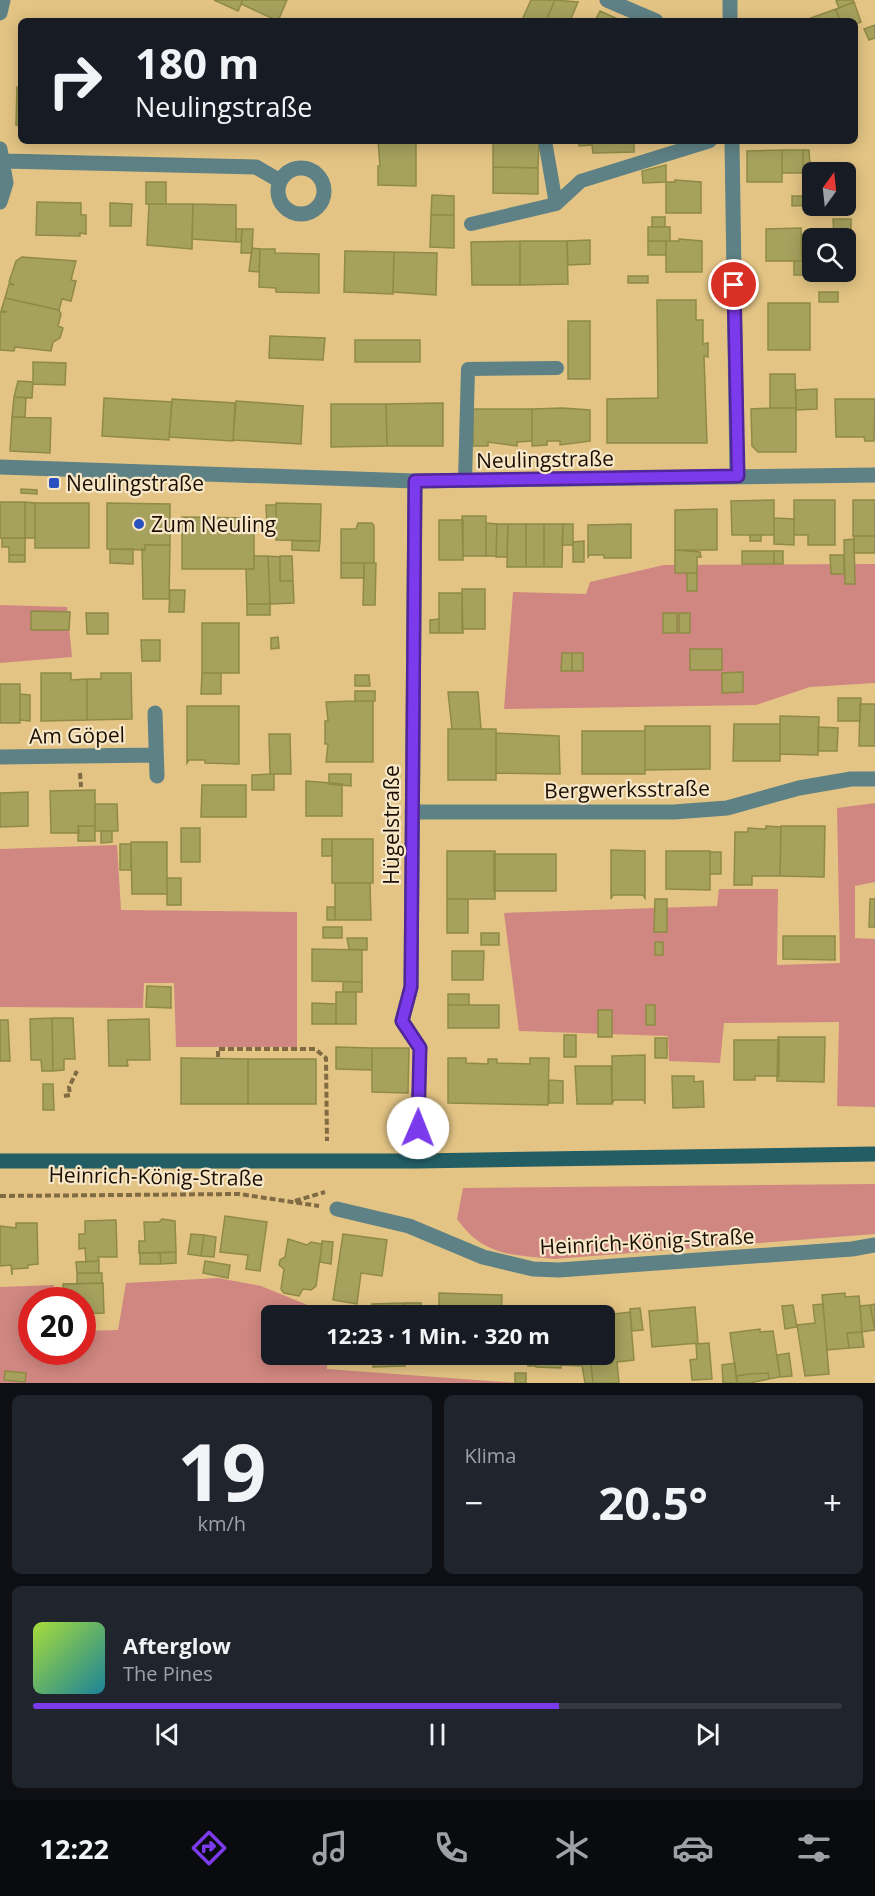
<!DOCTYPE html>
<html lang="de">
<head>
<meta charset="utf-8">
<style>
	:root { --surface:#171b24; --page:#20242c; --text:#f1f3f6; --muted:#9ea1a6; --line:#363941; --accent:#7c3aed }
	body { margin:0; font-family:"Open Sans",sans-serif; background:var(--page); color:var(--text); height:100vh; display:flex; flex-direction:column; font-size:22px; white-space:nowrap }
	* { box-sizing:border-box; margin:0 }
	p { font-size:20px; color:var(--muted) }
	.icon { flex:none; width:33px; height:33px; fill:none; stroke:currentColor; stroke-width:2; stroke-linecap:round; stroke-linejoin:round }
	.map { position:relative; height:1383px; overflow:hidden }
	.sheet { display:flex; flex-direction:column; gap:12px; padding:12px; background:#0d0f14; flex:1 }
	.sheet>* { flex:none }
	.top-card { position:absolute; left:18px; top:18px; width:840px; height:126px; border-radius:9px; box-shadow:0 3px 15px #0003; background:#171b24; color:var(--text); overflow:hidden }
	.needle { width:39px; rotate:15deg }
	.tools { position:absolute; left:802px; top:162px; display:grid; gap:12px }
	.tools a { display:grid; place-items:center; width:54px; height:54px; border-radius:9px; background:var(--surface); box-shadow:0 3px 15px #0003; font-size:30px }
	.speed { position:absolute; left:18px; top:1287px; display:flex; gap:12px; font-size:30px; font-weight:700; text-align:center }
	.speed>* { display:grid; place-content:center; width:78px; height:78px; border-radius:50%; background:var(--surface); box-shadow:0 3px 15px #0003; line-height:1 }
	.speed .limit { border:9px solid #d22; background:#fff; color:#111 }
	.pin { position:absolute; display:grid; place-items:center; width:51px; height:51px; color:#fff; margin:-26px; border:3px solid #fff; border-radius:50%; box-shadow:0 2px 6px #0007 }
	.me { position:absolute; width:66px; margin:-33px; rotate:1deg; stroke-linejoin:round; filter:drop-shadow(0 0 4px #0008) }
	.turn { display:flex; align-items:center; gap:21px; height:126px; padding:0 18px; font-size:27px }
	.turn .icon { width:78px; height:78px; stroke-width:2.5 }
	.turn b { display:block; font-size:42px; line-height:51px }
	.big { font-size:45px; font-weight:700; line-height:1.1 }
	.sheet .tile { flex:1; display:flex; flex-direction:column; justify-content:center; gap:9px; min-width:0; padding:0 21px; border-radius:9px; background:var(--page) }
	.sheet .dial { align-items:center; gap:0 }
	.dial b { font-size:78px; line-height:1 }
	.song { display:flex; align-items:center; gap:18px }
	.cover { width:72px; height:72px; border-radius:9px; background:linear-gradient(135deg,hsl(80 70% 55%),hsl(190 70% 35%)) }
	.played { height:6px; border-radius:3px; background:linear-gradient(90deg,var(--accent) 65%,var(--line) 65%) }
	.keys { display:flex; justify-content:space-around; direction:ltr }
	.heat { display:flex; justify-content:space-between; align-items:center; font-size:33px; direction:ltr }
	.sheet .tiles { flex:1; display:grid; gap:12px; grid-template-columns:1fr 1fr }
	.tile:last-child { grid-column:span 2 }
	.trip { position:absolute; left:261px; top:1305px; width:354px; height:60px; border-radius:9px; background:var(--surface); box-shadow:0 3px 15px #0003; font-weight:700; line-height:60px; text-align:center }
	.dock { display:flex; height:96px; justify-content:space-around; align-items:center; background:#090b0e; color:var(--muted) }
	.dock .icon { width:42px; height:42px }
	.dock .active { color:var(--accent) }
	.dock b { font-size:27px; color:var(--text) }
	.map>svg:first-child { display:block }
</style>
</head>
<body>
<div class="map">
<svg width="875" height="1383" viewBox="0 0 875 1383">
	<rect width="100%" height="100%" fill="#e3c484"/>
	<path fill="#d18781" d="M875,564V683L810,687L756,705L504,709L513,592L586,594L590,582L664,565Z
		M0,605L67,607L72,657L0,663Z
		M875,803V882L855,886V938L875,939V1107L837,1106L839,1022L724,1023L720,1063L669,1061L668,1036L519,1031L504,913L717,906L719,889H778L777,965L840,963L837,808Z
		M117,845L121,910L297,912V1047H176L174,983H144L143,1008L0,1007V849Z
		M875,1184V1234L554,1259C512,1255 483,1256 457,1219L463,1188Z
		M218,1278L261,1286L327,1313V1315L272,1316V1354L327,1355V1369L518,1383H0V1287L54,1285L52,1300H32V1352H82L83,1331L118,1330L126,1283Z"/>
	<path fill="#a6a15d" stroke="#8f8a46" stroke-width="1.5" d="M214,0H243L238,11Z
		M243,0H287L278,21L241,4Z
		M531,0H555L546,21L522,20Z
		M555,0L578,2L570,21H546Z
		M840,0H853L854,2L839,8L836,1Z
		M854,2L861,22L855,24V21H840L836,9Z
		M836,9L840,21H806L805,20Z
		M600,11L620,20L619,21H595Z
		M875,25V38L869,40L864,29Z
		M17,87H21V125H16Z
		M378,141H416V186L378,185V166H380Z
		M579,141H634V152L593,153L592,145L579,146Z
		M493,142H539L538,168L493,167Z
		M782,150V182H747V151Z
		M782,150H803V173H782Z
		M803,150H809L810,165H803Z
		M666,165V182L643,183L642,171Z
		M493,167L538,168V194L493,193Z
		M675,180L701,182V213H666V182H675Z
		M146,182H166V204H146Z
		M432,195L454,196V215H431Z
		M792,196H810V205L792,206Z
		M37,202L81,203V215H86V234L80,233V236L36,235Z
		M110,203L132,204L131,226H110Z
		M149,204H193L192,249L147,245Z
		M193,204L236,205V242L192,239Z
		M431,215H454V248L430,247Z
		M652,217H665V227H652Z
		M833,219H851V237H834Z
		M648,227H670V241H648Z
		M801,228L802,261H766V229Z
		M236,229H242L241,242H236Z
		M242,229H253L252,253H241Z
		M679,239L702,241V272H666V241H679Z
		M590,240V264L568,265L567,241Z
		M520,241V285H472L471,242Z
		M520,241H567L568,284L520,285Z
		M648,241H666V255H648Z
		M801,243H809V261H802Z
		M252,248L260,249L259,272L249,271Z
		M260,249H275V253L319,254V293L276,292V288L259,287Z
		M345,251L394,252L393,294L344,292Z
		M394,252L437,253L436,295L393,292Z
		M22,257L76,261L71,280L76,281L71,301L62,299L59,310L5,298L9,284L14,285L9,282L16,261Z
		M794,261H809L810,275H794Z
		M628,276H648V283H628Z
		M819,292H838V302H819Z
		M5,298L59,310L61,314L58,326L63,328L60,338L53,342L51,351L15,347L14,351L0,350V315L1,312H7L1,311Z
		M657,300H696V320H703V344L708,343V357L704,356L707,443H607V399L658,398Z
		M768,303H810V350H768Z
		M568,321H590V379H568Z
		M270,336L325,338L323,360L269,358Z
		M355,340H420V362H355Z
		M33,362L66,363L65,385L33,384Z
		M770,374H795L796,408H770Z
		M18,381L33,382L32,398L14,397Z
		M817,389V409L796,410V390Z
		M14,397L26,398L25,417H12Z
		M104,398L172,402L169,440L102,436Z
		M172,399L235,403L233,441L169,437Z
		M835,399H875L874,441H865L864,437H836Z
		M236,401L303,406L301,444L233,440Z
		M443,403V446H387L386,404Z
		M331,404H386L387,446L331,447Z
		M563,408L590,410V441L560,445V441H547V445L532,446V409Z
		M770,408H796V452H758L752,446L751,409Z
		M473,409H532V441L517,442V446L488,442V446H473Z
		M12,417L51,418L50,453L10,451Z
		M21,489L37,490V494L21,493Z
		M774,500V535H732L731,501Z
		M794,500H835V545H808V535H794Z
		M853,500H875V536H853Z
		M0,502H25V538H0Z
		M25,502L35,503V538H25Z
		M35,503H89V548H35Z
		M107,503L170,504V545H145V550L107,549Z
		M276,503L321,504L320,541L276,540Z
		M266,505H276V526H267Z
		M717,509V550H675V510Z
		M462,516H486V556H463Z
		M182,517L254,518V569H182Z
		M774,518L794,519V545L774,544Z
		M439,520H463V560H439Z
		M358,523H372L374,526V563H341V529H356Z
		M486,523L497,524L496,556H486Z
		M497,524H508L507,557H496Z
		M508,524H526V567H507Z
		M526,524H544V567H526Z
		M544,524H563L562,567H544Z
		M563,524H573V545H562Z
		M631,524V558H604V555H589L588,558V525Z
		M750,535H761V541H750Z
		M854,536H875V553H854Z
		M2,538H25V555H9V547H2Z
		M854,539L855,584H845L844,540Z
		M292,541H320L319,551L292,550Z
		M584,541V562H573V542Z
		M145,545H170L169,599H143L142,549L145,550Z
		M110,549H133V564L110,563Z
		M675,550L700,552L701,557H697V573H675Z
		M742,551H774V564H742Z
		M774,551H783V564H774Z
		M9,555H25V562H9Z
		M830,555H844V574H831Z
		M254,556H268L270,604H247L246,569H254Z
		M268,556L280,557V581H293L294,603L270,604Z
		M280,556H292L293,581H280Z
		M341,563H364V578H341Z
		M364,563H376L375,605H363Z
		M687,573H697V591H687Z
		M462,589H485V629H462Z
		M170,590H185L184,612H169Z
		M439,593H462L463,633H439Z
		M247,604H270V615H247Z
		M31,611L70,612L69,630H31Z
		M86,613H108V634H87Z
		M663,613H677V633H663Z
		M679,613H690V633H679Z
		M439,619V633H430V620Z
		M202,623H239V673H202Z
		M278,637L279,648L271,649V638Z
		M141,640H160V661H142Z
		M690,649H722V670H690Z
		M562,653H572V671H561Z
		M572,653H583V671H572Z
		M743,672V692L722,693V673Z
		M41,673H71V680L87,679V720L41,721Z
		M101,673H131L132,719L87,720V679H101Z
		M202,673H221V694H201Z
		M355,675H369L370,686H355Z
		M0,684H20V723H0Z
		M355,691H375V701H355Z
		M448,692H478L481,729H452Z
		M20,694L30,695V721L20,720Z
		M838,698H861L860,721H838Z
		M355,701H373V762H326L328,744H325V721H328L326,702Z
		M860,704H875V746H859Z
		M187,706H239V764L205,763V760H189L187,763Z
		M780,716L819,717L818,755L780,754Z
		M734,724H780V761H733Z
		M645,726H710V769L645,770Z
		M818,727L838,728L837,751H818Z
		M448,729H496V780H448Z
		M582,731H645V774H582Z
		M496,733L559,736L560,774L496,773Z
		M269,734H290L291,774H270Z
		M270,774H274V790H252V775Z
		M329,774H351V786L329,784Z
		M306,781L342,784V816H306Z
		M202,785H246V817H201Z
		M95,790V826H78L79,833H51L50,791Z
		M28,792V826L0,827V793Z
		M95,804H117L118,831H95Z
		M78,826H95V841H78Z
		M766,826L781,827L780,876H752V885H734L735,832H748V828L766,829Z
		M781,826H825L824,877L780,876Z
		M181,828H200V862H181Z
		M101,831H112V842L101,843Z
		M322,839H332V856H322Z
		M332,839H373V883H332Z
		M131,842H167V894H132Z
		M120,844H131V870H120Z
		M611,850L645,851V898L643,895H613L611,899Z
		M447,851H495V899H447Z
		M666,851H710V890L666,889Z
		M710,852H721V874H710Z
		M494,854H556V891H494Z
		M167,878H181V905H167Z
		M335,883H370L371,920H335Z
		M447,899H468V933H447Z
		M655,899H667V932H654Z
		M870,899H875V927H869Z
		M327,907H335V920H327Z
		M323,927H342V938H323Z
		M481,933H499V945H481Z
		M783,936H835V960L783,959Z
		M347,938H367V950L349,949Z
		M655,942H663V955H655Z
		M312,949L362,950V982L312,981Z
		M452,951H484L483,980H452Z
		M343,982H362V992H343Z
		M147,986L171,987V1008L146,1007Z
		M336,992H356V1024H336Z
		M448,994H469V1005H448Z
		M312,1003L336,1004V1024H312Z
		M448,1005H499V1028H448Z
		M646,1005H655V1025H646Z
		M598,1010H612V1037H598Z
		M52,1018H73L75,1059H64V1070L53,1071Z
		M52,1018L53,1071H42L41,1060H31L30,1019Z
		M149,1019L150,1060H127L128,1066H109L108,1020Z
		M0,1020H8L10,1061H0Z
		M564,1035H576V1057H564Z
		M778,1037H825L824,1082L777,1081Z
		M655,1038H667V1058H655Z
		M734,1040H779V1076H755V1080H734Z
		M336,1047L372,1048V1070L336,1069Z
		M372,1048H409L408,1093L372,1092Z
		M645,1055V1104L644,1100H614L612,1104V1056Z
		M181,1058L248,1059V1104H181Z
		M448,1058H466V1063L488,1064V1059H497V1063L530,1064V1058H549L548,1105L448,1103Z
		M248,1059H316V1104H248Z
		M575,1066H611L612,1104H577Z
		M672,1076H694V1082L703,1081L704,1107L673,1108Z
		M549,1080L563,1081V1103H549Z
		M43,1084H53L54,1110H43Z
		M225,1216L267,1222L260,1271L246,1269L248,1255L220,1252Z
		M162,1219L175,1221L176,1252L139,1253V1241H145L144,1222H159Z
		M116,1220L117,1257H98L99,1261L86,1262L85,1248L79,1249V1234H85V1221Z
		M16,1223H37L38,1264L28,1265V1268L12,1269V1275L11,1265L0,1266V1226L16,1228Z
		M191,1234L204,1235L201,1256L188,1254Z
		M343,1234L387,1240L382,1276L361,1273L357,1304L333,1300Z
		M204,1235L216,1237L214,1257L201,1256Z
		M288,1239L307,1245L311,1242L322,1244L316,1286L311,1290L303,1289L299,1296L284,1293L281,1289L284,1269L279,1265L280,1260L285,1257Z
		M322,1241L333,1242L331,1264L320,1262Z
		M176,1252V1263L161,1264L160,1253Z
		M140,1253H160L161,1264H140Z
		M99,1261V1273H77L76,1262Z
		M205,1261L230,1265L228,1278L203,1273Z
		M77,1273H102V1283L77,1284Z
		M103,1283L104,1313L82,1314V1300H64L63,1284Z
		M439,1293L502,1295L501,1316H439Z
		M845,1293V1297L859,1296L862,1332L847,1333L849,1348L827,1350L822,1295Z
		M404,1303H421V1316H404Z
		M404,1303V1316H372V1304Z
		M823,1304L829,1374L805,1376L797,1325L815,1323L813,1305Z
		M875,1304V1331L870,1305Z
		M793,1305L797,1327L785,1329L782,1306Z
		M870,1305L875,1330L862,1332L860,1306Z
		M695,1307L698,1343L652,1347L649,1311Z
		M531,1308L546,1309L545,1316H531Z
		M640,1308L643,1330L632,1331L630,1309Z
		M630,1312L634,1360L617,1362L619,1383H593L590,1354H604V1316H597Z
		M760,1329V1332L773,1331L780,1377L769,1379L768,1373L749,1374L737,1376V1383L730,1333Z
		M862,1332L864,1347L849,1348L847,1333Z
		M709,1343L712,1379L692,1380L690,1360L697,1359L696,1344Z
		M789,1353L792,1376L780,1377L777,1355Z
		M339,1354H373V1358H339Z
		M373,1354H405V1358H373Z
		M529,1354H536L535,1366H528Z
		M536,1354H561V1368L536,1367Z
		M561,1354H580L582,1366L561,1365Z
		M580,1354H590L593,1383H585Z
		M373,1358H405V1366L373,1367Z
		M735,1363L737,1383V1376L749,1374L768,1373L769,1379L750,1383H723L722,1365Z
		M5,1371L26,1373L25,1382L4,1380Z
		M515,1373H526V1383H515Z"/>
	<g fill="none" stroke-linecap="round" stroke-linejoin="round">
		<path stroke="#816b43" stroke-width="4" stroke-dasharray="6 3" stroke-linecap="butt" d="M80,773L81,787
			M218,1057V1049H315L326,1058L327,1141
			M64,1096L70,1095L69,1087L77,1071
			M0,1196L239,1194L319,1206
			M295,1201L325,1192"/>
		<path stroke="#5e8185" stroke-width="14" d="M545,141L556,204
			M471,224L556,204L581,181L710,141
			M465,481L468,369L557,368
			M417,1161L420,1048"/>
		<path stroke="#5e8185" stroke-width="15" d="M607,0L656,21
			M730,0V21
			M0,13L3,0
			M732,141L737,476
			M0,149L6,183L0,202
			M4,161L256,167L280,181
			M278 191a23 23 0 1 1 46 0a23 23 0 1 1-46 0Z
			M0,467L415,481L875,475
			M415,481L411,987L402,1021L420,1048
			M155,713L157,776
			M0,757L155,755
			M412,812H674L727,808L799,788L851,779H875
			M337,1209L409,1226L483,1257L533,1269L559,1270L852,1249L875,1245"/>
		<path stroke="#235e65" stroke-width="15" d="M0,1161H417L875,1154"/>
	</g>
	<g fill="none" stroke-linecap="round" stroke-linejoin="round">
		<g stroke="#51269a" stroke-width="15">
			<path id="route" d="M418,1128L420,1048L402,1021L411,987L415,481L738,476L734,285"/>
		</g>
		<use href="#route" stroke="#7c3aed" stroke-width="10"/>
	</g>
	<g fill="#2850bf" stroke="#f7e7c8" stroke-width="2">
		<rect x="48" y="477" width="12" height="12" rx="3"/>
		<circle cx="139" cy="524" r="6"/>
	</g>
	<g text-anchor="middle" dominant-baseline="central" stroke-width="4.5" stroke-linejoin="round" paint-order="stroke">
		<g font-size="21" fill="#1a0f00" stroke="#f7e7c8">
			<text transform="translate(545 459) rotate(-1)">Neulingstraße</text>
			<text transform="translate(77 735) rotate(-1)">Am Göpel</text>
			<text transform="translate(627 789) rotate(-1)">Bergwerksstraße</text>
			<text transform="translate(391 825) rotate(-90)">Hügelstraße</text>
			<text transform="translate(156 1176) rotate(1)">Heinrich-König-Straße</text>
			<text transform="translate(647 1241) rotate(-3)">Heinrich-König-Straße</text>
		</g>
		<g font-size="21" fill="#1a0f00" stroke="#f7e7c8" text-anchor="start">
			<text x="66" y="483">Neulingstraße</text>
			<text x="151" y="524">Zum Neuling</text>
		</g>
	</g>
</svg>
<div class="tools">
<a><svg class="needle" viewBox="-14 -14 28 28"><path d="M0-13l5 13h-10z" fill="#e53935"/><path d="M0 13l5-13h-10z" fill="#9ea1a6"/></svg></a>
<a><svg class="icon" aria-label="search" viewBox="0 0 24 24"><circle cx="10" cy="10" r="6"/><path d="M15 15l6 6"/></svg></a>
</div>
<div class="speed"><div class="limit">20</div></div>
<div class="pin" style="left:734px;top:285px;background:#d93025"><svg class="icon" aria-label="arrive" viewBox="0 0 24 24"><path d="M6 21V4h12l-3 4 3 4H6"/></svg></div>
<svg class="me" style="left:418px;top:1128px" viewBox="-20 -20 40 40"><circle r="19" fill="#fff"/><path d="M0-13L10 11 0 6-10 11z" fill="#7c3aed"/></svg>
<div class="trip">12:23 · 1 Min. · 320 m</div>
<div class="top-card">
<div class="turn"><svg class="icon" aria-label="right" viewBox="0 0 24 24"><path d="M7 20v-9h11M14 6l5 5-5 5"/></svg><div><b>180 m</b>Neulingstraße</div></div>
</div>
</div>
<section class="sheet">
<div class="tiles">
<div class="tile dial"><b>19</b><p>km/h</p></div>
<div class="tile"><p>Klima</p>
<div class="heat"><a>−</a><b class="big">20.5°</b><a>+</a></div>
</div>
<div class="tile">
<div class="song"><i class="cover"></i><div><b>Afterglow</b><p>The Pines</p></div></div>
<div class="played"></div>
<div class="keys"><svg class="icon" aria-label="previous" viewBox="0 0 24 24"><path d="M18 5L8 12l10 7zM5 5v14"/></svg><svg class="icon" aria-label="pause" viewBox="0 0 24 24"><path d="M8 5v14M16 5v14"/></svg><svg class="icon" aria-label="next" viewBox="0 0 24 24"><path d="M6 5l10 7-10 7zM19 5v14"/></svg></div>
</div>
</div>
</section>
<nav class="dock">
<b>12:22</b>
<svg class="icon active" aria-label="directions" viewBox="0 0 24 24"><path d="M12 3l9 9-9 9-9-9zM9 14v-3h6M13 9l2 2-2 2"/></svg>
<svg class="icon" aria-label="music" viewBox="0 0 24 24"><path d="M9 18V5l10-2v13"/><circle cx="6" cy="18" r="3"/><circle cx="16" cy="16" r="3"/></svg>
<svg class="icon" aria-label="phone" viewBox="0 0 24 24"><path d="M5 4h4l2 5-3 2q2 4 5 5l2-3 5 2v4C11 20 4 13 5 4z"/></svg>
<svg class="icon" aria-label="climate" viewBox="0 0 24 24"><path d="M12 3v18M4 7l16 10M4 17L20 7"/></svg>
<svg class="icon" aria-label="car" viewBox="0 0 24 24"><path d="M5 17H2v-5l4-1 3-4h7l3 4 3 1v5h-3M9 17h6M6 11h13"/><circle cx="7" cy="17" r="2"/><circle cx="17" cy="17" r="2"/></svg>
<svg class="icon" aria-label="filters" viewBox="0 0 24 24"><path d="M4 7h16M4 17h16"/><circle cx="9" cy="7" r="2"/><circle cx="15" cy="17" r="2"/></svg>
</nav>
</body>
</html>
